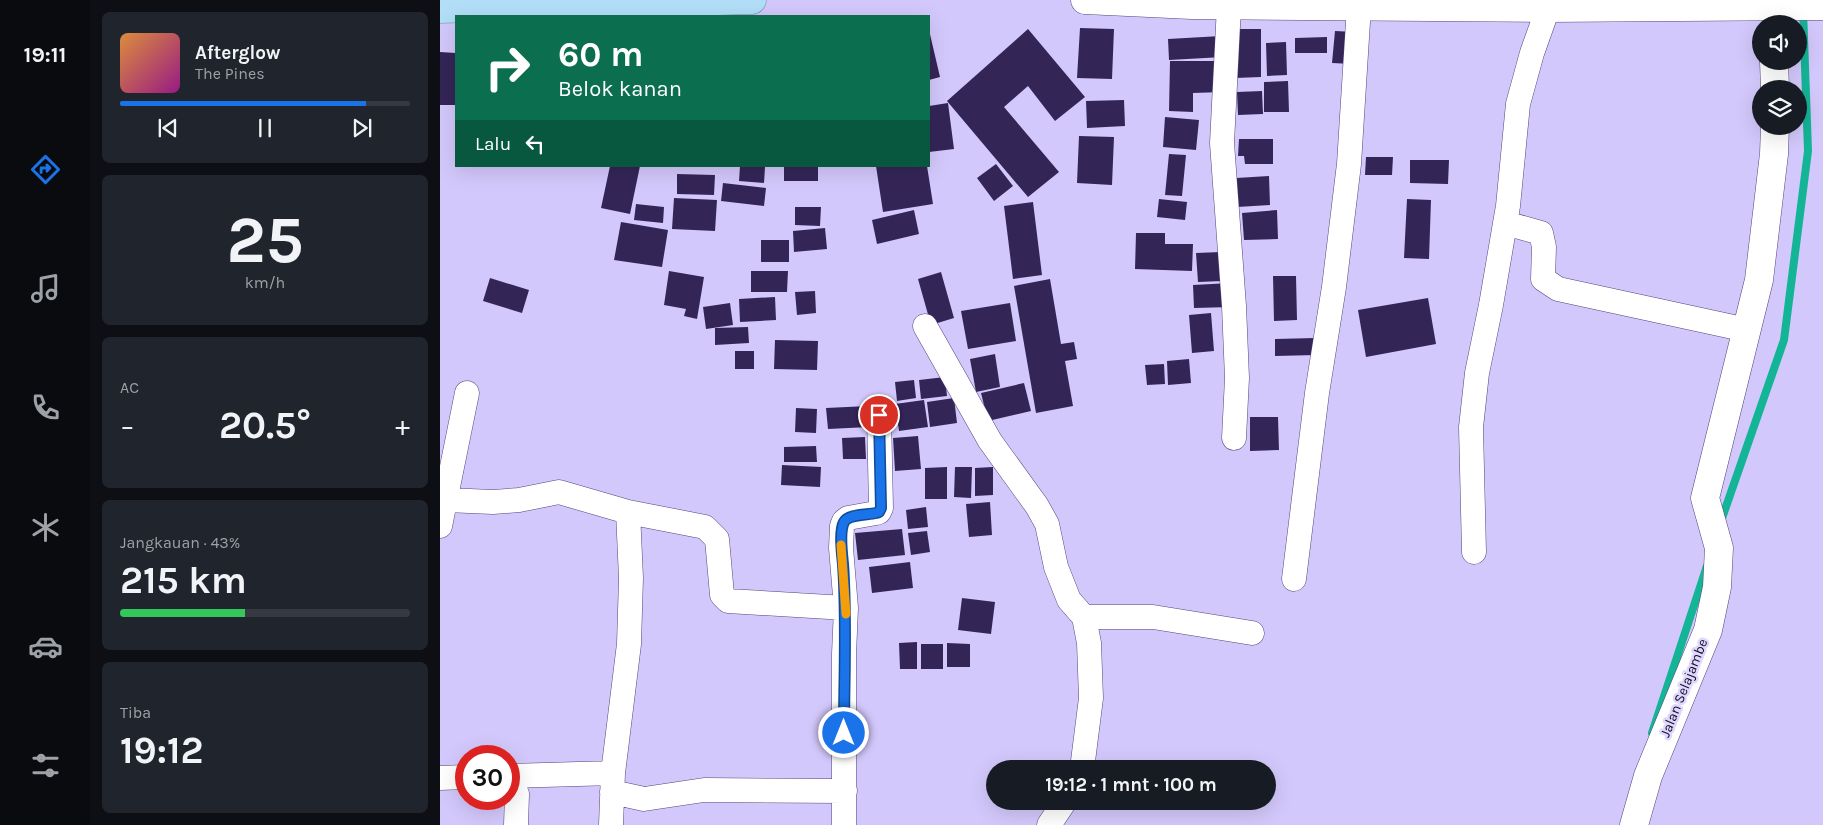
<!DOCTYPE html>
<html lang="id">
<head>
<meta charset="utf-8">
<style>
	:root { --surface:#171b24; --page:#20242c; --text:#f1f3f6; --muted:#9ea1a6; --line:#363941; --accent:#1a73e8 }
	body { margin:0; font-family:Karla,sans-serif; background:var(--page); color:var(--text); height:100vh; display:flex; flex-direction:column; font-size:19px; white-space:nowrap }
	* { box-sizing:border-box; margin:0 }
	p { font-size:16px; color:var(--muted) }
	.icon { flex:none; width:28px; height:28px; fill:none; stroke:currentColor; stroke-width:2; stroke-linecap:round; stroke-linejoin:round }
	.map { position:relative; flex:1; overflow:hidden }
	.drawer { display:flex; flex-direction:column; gap:12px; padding:12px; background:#0d0f14; width:350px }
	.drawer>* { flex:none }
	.hud { position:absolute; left:15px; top:15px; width:475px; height:152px; border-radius:0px; box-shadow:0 5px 20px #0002; background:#0b6e4f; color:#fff; overflow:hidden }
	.buttons { position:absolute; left:1312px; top:15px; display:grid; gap:10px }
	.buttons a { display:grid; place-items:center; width:55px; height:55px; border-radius:50%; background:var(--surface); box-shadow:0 5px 20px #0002; font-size:25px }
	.speed { position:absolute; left:15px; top:745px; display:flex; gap:10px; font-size:25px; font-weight:700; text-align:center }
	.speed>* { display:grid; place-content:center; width:65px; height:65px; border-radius:50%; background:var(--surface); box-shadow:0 5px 20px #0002; line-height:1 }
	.speed .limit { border:8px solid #d22; background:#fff; color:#111 }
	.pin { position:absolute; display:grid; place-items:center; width:42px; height:42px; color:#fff; margin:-21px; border:2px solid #fff; border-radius:50%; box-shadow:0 1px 5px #0007 }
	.me { position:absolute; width:55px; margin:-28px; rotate:0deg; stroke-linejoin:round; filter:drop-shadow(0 0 4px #0008) }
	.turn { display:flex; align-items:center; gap:18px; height:105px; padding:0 20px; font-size:22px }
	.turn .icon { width:65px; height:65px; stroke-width:2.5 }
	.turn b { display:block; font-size:35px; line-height:42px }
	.then { display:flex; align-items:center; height:48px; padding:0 20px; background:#0003; gap:10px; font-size:19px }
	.big { font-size:38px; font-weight:700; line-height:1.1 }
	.drawer .widget { flex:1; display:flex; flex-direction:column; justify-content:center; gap:8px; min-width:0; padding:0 18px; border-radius:8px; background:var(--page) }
	.drawer .dial { align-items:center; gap:0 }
	.dial b { font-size:65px; line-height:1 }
	.song { display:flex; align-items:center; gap:15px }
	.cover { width:60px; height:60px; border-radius:8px; background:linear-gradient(135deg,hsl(30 70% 55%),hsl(310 70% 35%)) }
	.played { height:5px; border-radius:2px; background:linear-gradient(90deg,var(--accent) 85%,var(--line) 85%) }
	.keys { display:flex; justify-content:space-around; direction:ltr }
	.heat { display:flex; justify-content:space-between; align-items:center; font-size:28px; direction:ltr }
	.charge { height:8px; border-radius:4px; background:linear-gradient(90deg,#34c759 43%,var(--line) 0) }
	.trip { position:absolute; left:546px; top:760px; width:290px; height:50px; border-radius:25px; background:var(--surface); box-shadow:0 5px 20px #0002; font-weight:700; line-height:50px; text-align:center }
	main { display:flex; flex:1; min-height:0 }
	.tabs { display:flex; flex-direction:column; width:90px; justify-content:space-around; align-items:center; background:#090b0e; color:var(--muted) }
	.tabs .icon { width:35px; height:35px }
	.tabs .active { color:var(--accent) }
	.tabs b { font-size:22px; color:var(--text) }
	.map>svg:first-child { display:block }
</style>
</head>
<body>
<main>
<nav class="tabs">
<b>19:11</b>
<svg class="icon active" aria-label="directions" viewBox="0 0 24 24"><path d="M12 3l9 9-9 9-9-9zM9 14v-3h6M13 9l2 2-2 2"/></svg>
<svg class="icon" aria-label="music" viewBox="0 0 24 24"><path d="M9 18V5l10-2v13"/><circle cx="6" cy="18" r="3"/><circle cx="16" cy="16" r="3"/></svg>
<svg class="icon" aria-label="phone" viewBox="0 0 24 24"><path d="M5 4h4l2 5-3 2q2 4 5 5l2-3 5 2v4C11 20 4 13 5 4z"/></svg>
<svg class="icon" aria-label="climate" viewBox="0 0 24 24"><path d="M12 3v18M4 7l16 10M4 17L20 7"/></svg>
<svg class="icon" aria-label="car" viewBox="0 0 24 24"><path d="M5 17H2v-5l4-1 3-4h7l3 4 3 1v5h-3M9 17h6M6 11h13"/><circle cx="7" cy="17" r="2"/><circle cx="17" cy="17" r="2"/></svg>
<svg class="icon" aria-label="filters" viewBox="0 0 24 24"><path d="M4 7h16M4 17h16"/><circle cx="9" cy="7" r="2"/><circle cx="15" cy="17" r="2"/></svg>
</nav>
<section class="drawer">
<div class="widget">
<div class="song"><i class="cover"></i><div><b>Afterglow</b><p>The Pines</p></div></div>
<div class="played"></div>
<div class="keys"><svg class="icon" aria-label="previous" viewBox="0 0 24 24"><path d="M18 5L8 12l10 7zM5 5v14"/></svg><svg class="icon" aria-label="pause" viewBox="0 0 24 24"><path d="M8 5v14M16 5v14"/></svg><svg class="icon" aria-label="next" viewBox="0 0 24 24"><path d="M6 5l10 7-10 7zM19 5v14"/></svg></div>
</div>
<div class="widget dial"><b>25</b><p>km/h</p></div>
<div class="widget"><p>AC</p>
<div class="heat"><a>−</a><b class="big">20.5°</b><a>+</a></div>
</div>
<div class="widget"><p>Jangkauan · 43%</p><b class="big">215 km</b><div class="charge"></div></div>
<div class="widget"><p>Tiba</p><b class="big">19:12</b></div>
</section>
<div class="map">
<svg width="1383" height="825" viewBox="0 0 1383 825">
	<rect width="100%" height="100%" fill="#d3c8fb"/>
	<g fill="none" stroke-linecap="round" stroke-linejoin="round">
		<path stroke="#14b496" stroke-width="8" d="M1281,521L1344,340L1368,151L1363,10
			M1212,733L1267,566"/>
	</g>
	<path fill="#342557" d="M640,28L674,29L672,79L637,78Z
		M588,29L645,97L615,121L588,86L564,107L619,172L588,197L507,101Z
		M794,29H821V77L795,78Z
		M489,30L500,77L489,80Z
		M895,31L915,32L912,64L892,63Z
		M781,36L783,57L729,60L728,39Z
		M887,37V53H855V38Z
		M846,42L847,75L827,76L826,43Z
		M0,52L16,53V105H0Z
		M730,61H783V92L753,93V112L729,111Z
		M848,81L849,112H824V82Z
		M822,91L823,114L798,115L797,92Z
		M684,100L685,126L647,128L646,101Z
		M508,103L514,149L489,152V106Z
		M725,117L759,120L756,150L723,147Z
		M639,136L674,137L672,185L637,183Z
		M799,139H833V164H805L804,156H798Z
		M729,154L746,155L742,196L725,195Z
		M926,157H953L952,175H925Z
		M970,160H1009L1008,184L970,183Z
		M556,164L573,186L554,201L537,178Z
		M170,166H200L190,214L161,208Z
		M300,166L325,167L324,183L299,181Z
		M344,166H378V181H344Z
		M436,166H487L493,204L443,212Z
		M237,174L275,175L274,195L237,194Z
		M829,176L830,205L797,207L796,178Z
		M283,183L326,188L324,206L281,201Z
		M234,198L277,200L275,231L232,229Z
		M719,199L747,202L745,220L717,217Z
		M967,199L991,200L989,259L964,258Z
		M593,202L602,275L573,279L564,206Z
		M196,204L224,207L223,223L194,220Z
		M355,207H381L380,226L355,225Z
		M474,210L479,234L437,244L432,220Z
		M837,210L838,239L804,240L802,213Z
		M181,222L228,230L222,267L174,260Z
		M385,228L387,249L354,252L353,231Z
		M696,233H725V244H753L752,271L695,269Z
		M321,240H349V262H321Z
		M781,252L782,281L758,282L756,253Z
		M229,271L264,277L257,319L244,316L246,309L224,305Z
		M311,271H348L347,292H311Z
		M501,272L514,318L491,325L478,279Z
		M833,276H856L857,320L834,321Z
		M50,278L89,290L82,313L43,301Z
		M610,279L621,344L634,342L637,359L625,361L633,406L596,413L574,286Z
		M791,283L792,307L754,308L753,285Z
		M375,291L376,313L357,315L355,292Z
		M335,297L336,320L300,322L299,299Z
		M988,298L996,344L926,357L918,310Z
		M290,303L293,325L266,329L263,307Z
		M570,303L576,341L528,349L521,311Z
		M771,313L774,351L752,353L749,315Z
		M308,327L309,343L275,345V328Z
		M875,338L876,355L835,356V339Z
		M335,340L378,341L377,370L334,369Z
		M295,351H314V369H295Z
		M555,354L560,387L536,392L530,359Z
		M749,359L751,383L728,385L727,361Z
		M724,364L725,384L707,385L705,365Z
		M505,377L507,396L481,399L479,380Z
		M474,380L476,398L457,401L455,382Z
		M584,383L591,411L548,421L541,393Z
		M514,398L517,423L490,427L487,402Z
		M484,400L488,427L459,431L455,404Z
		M428,406L429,427L388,429L386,408Z
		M356,408L377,409L376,433L355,432Z
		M810,417H838L839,450L810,451Z
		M478,436L481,469L455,471L453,438Z
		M425,437L426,459H403L402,438Z
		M376,446L377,462H344V447Z
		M342,465L381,467L380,487L341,485Z
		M507,467V499H485V468Z
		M515,467H532L531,498L514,497Z
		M553,467V495L535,496V468Z
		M550,502L552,535L529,537L526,504Z
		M486,507L488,527L468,529L466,510Z
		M462,529L465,555L418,560L415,533Z
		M487,531L490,552L471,555L468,533Z
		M470,562L473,588L432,593L429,567Z
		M522,598L555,602L551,634L518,630Z
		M477,642V669H460L459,643Z
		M507,643L530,644V667H507Z
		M481,644H503V669H481Z"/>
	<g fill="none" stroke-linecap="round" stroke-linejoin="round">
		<g stroke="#53457a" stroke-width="25">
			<path id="minor" d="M789,6L782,143L794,306L797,378L794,438
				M1065,223L1101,233L1104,247L1103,279L1118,289L1307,330
				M485,326L550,441L597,506L607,524L616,567L629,600L644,617L649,643L651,698L642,769
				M6,500L53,502L79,500L119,492L188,512L265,527L277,539L282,595L288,601L406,608
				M0,526L27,393
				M1034,552L1031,427L1037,373L1051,305L1068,206L1078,104L1092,53L1108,8L1109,0
				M854,579L877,393L894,287L909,164L919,6
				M644,617H713L812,633
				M69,776L173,773
				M0,778L26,777
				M172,792L204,799L264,790L405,791
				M76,825L77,794
				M171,825L173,773L189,644L191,578L188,512
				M404,825V654L406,608L401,548L402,526L404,521L408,518L436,513L439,512L441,508L439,415
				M609,825L625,801"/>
		</g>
		<g stroke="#53457a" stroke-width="29">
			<path id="tertiary" d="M645,0L752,5L1108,8L1383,6
				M1334,61L1335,89
				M1194,825L1208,776L1268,630L1277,587L1279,548L1265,498L1319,280L1334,154L1335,126"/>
		</g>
		<g stroke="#6d8fac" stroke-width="29">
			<path id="trunk" d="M0,9L312,0"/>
		</g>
		<use href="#minor" stroke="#fff" stroke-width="24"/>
		<use href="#tertiary" stroke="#fff" stroke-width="28"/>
		<use href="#trunk" stroke="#b2def8" stroke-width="28"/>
	</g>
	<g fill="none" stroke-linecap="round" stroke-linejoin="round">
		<g stroke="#114b97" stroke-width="12">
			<path id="route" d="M404,733C404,676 407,620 403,564C402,554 399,531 404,522C408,514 427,515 436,513L439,512L441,508L439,415"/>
		</g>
		<use href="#route" stroke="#1a73e8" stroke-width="9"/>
		<path stroke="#f59e0b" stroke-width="9" d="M401,545L406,614"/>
	</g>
	<g text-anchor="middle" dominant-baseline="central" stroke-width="5" stroke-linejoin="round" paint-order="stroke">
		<g font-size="14" fill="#120c22" stroke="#dfd7fe">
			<text transform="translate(1244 688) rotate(-68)">Jalan Selajambe</text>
		</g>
	</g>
</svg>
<div class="buttons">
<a><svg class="icon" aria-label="sound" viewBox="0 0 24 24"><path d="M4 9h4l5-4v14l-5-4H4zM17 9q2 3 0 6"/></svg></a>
<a><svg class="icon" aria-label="layers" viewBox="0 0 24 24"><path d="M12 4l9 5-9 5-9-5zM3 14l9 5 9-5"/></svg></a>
</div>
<div class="speed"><div class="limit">30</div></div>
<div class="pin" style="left:439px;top:415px;background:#d93025"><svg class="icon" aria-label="arrive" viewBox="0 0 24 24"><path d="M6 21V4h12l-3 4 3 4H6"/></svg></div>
<svg class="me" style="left:404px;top:733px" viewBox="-20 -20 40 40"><circle r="17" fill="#1a73e8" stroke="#fff" stroke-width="3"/><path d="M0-11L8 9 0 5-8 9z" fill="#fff"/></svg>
<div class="trip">19:12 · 1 mnt · 100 m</div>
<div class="hud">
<div class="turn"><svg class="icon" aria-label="right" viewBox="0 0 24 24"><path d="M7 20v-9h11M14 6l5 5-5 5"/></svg><div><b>60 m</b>Belok kanan</div></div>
<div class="then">Lalu<svg class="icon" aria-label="left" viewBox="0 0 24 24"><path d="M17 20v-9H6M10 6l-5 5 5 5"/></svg></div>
</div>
</div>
</main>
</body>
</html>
